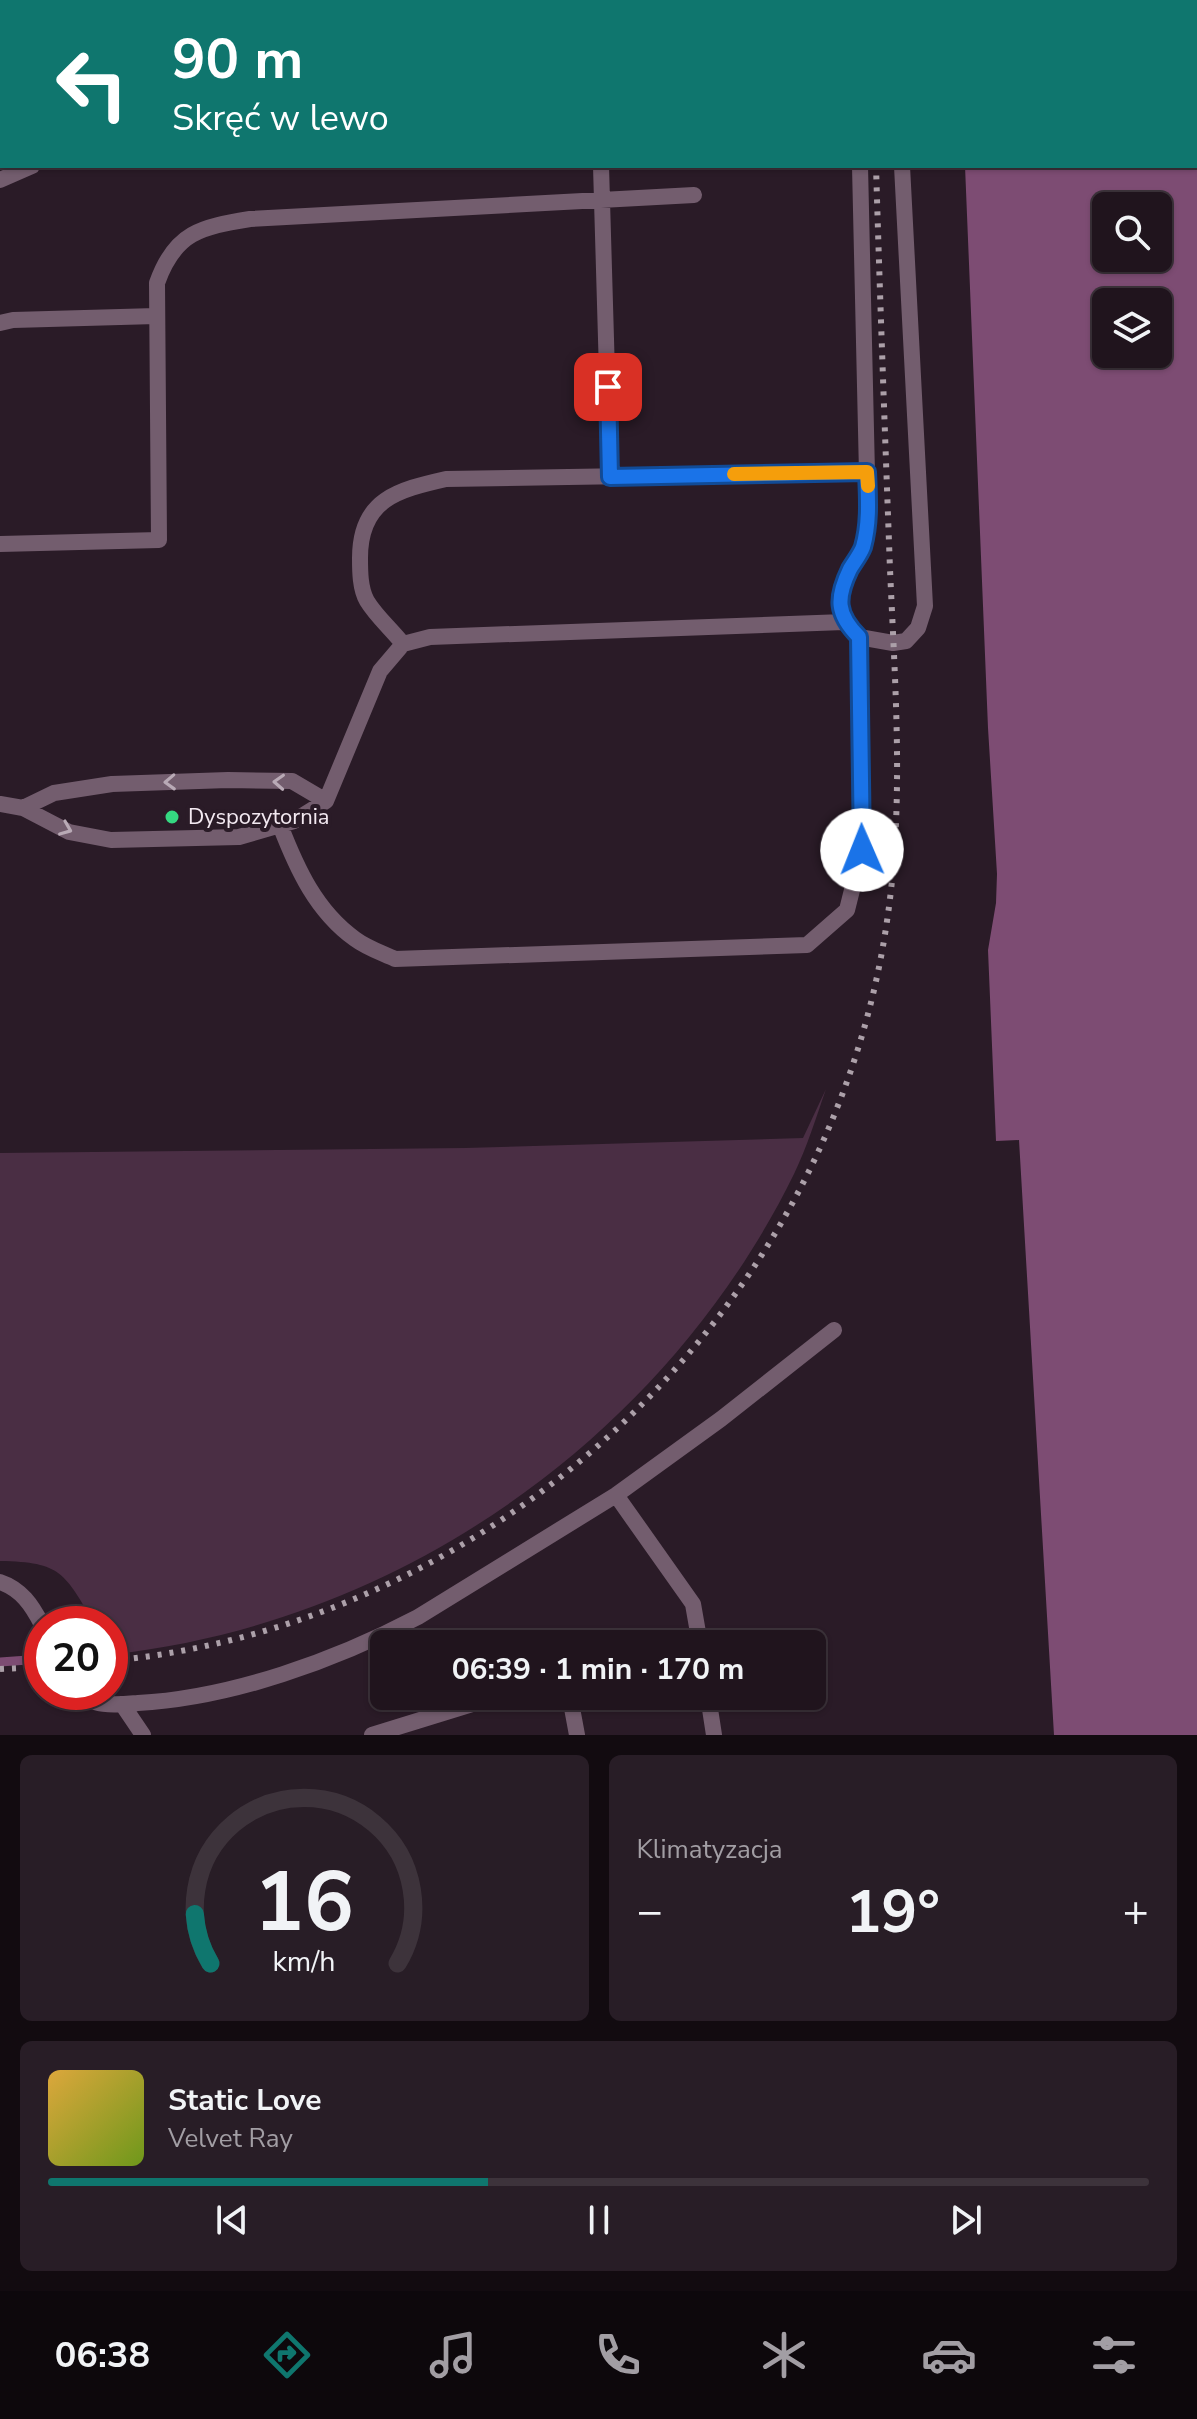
<!DOCTYPE html>
<html lang="pl">
<head>
<meta charset="utf-8">
<style>
	:root { --surface:#20141d; --page:#281d26; --text:#f1f3f6; --muted:#a29ea4; --line:#3d333b; --accent:#0f766e }
	body { margin:0; font-family:"Nunito Sans",sans-serif; background:var(--page); color:var(--text); height:100vh; display:flex; flex-direction:column; font-size:30px; white-space:nowrap }
	* { box-sizing:border-box; margin:0 }
	p { font-size:26px; color:var(--muted) }
	.icon { flex:none; width:44px; height:44px; fill:none; stroke:currentColor; stroke-width:2; stroke-linecap:round; stroke-linejoin:round }
	.map { position:relative; height:1735px; overflow:hidden }
	.drawer { display:flex; flex-direction:column; gap:20px; padding:20px; background:#120b10; flex:1 }
	.drawer>* { flex:none }
	.hud { position:absolute; left:0px; top:0px; width:1198px; height:168px; box-shadow:0 2px 6px #0004,0 0 0 2px var(--line); background:#0f766e; color:#fff; overflow:hidden }
	.buttons { position:absolute; left:1092px; top:192px; display:grid; gap:16px }
	.buttons a { display:grid; place-items:center; width:80px; height:80px; border-radius:12px; background:var(--surface); box-shadow:0 2px 6px #0004,0 0 0 2px var(--line); font-size:40px }
	.speed { position:absolute; left:24px; top:1606px; display:flex; gap:16px; font-size:40px; font-weight:700; text-align:center }
	.speed>* { display:grid; place-content:center; width:104px; height:104px; border-radius:50%; background:var(--surface); box-shadow:0 2px 6px #0004,0 0 0 2px var(--line); line-height:1 }
	.speed .limit { border:12px solid #d22; background:#fff; color:#111 }
	.pin { position:absolute; display:grid; place-items:center; width:68px; height:68px; color:#fff; margin:-34px; border-radius:16px; box-shadow:0 4px 12px #0006 }
	.me { position:absolute; width:88px; margin:-44px; rotate:359deg; stroke-linejoin:round; filter:drop-shadow(0 0 6px #0008) }
	.turn { display:flex; align-items:center; gap:28px; height:168px; padding:0 40px; font-size:36px }
	.turn .icon { width:104px; height:104px; stroke-width:2.5 }
	.turn b { display:block; font-size:56px; line-height:68px }
	.big { font-size:60px; font-weight:700; line-height:1.1 }
	.drawer .tile { flex:1; display:flex; flex-direction:column; justify-content:center; gap:12px; min-width:0; padding:0 28px; border-radius:12px; background:var(--page) }
	.drawer .dial { align-items:center; gap:0 }
	.dial svg { height:208px; overflow:visible; fill:none; stroke:var(--line); stroke-width:7; stroke-linecap:round; text-anchor:middle }
	.dial text { fill:var(--text); stroke:none }
	.song { display:flex; align-items:center; gap:24px }
	.cover { width:96px; height:96px; border-radius:12px; background:linear-gradient(135deg,hsl(40 70% 55%),hsl(80 70% 35%)) }
	.played { height:8px; border-radius:4px; background:linear-gradient(90deg,var(--accent) 40%,var(--line) 40%) }
	.keys { display:flex; justify-content:space-around; direction:ltr }
	.heat { display:flex; justify-content:space-between; align-items:center; font-size:44px; direction:ltr }
	.drawer .tiles { flex:1; display:grid; gap:20px; grid-template-columns:1fr 1fr }
	.tile:last-child { grid-column:span 2 }
	.trip { position:absolute; left:370px; top:1630px; width:456px; height:80px; border-radius:12px; background:var(--surface); box-shadow:0 2px 6px #0004,0 0 0 2px var(--line); font-weight:700; line-height:80px; text-align:center }
	.menu { display:flex; height:128px; justify-content:space-around; align-items:center; background:#0d080c; color:var(--muted) }
	.menu .icon { width:56px; height:56px }
	.menu .on { color:var(--accent) }
	.menu b { font-size:36px; color:var(--text) }
	.map>svg:first-child { display:block }
</style>
</head>
<body>
<div class="map">
<svg width="1197" height="1735" viewBox="0 0 1197 1735">
	<rect width="100%" height="100%" fill="#2a1b27"/>
	<path fill="#4a2e44" d="M826,1089C816,1118 807,1147 794,1174C666,1435 403,1622 114,1654L110,1648V1624H95C64,1573 62,1562 0,1561V1153L465,1148L803,1138Z"/>
	<path fill="#7d4c73" fill-rule="evenodd" d="M958,0H1197V1735H1054L1019,1140L996,1141L988,950L996,903L997,874L988,728L965,166H1196V2ZM1106,206H1158V258H1106ZM1106,302H1158V354H1106Z"/>
	<g fill="none" stroke-linecap="round" stroke-linejoin="round">
		<path stroke="#7d4c73" stroke-width="9" d="M0,1662L42,1659"/>
		<path stroke="#735d6e" stroke-width="16" d="M200,0L201,2
			M819,0L820,2
			M420,2L425,0
			M659,2L660,0
			M601,166L610,477
			M860,166L868,518L862,550L849,571L839,601L844,622L859,637L893,643L906,641L918,628L925,606L902,166
			M0,180L32,166
			M0,323L13,320L156,316
			M0,544L159,540L157,283C175,232 201,227 250,219L694,195
			M403,644C392,630 376,616 367,601C360,589 360,571 360,558C360,499 398,490 446,479L867,472
			M0,804L23,808L69,832L111,840L239,837L294,821L326,801L380,671L403,644L430,637L844,622
			M23,808L54,793L112,784L228,780L292,781L326,801
			M280,825C297,869 316,911 355,939C367,948 382,953 395,959L807,945L847,910L862,850L859,637
			M616,1495L693,1604L700,1644
			M0,1582C21,1589 32,1605 42,1625
			M80,1692C85,1695 90,1701 95,1702C108,1706 125,1704 138,1703C232,1698 336,1660 418,1617L616,1495L721,1419L834,1330
			M562,1696L572,1708L577,1735
			M708,1696L714,1735
			M122,1704L143,1735
			M372,1735L498,1696"/>
		<path stroke="#aca0a9" stroke-width="6" stroke-dasharray="4 8" stroke-linecap="butt" d="M110,1661C502,1623 835,1305 888,914C904,800 895,684 890,569C885,435 880,300 876,166
			M0,1669L42,1667"/>
	</g>
	<defs><path id="oneway-chevron" d="M-2-3.5L2.5 0L-2 3.5" fill="none" stroke-width="1.6" stroke-linecap="round" stroke-linejoin="round" transform="scale(2)"/></defs>
	<g stroke="#b9aab6">
		<use href="#oneway-chevron" transform="translate(170 782) rotate(178)"/>
		<use href="#oneway-chevron" transform="translate(279 782) rotate(-177)"/>
		<use href="#oneway-chevron" transform="translate(66 829) rotate(22)"/>
	</g>
	<g fill="none" stroke-linecap="round" stroke-linejoin="round">
		<g stroke="#114b97" stroke-width="20">
			<path id="route" d="M608,387L610,477L867,472C868,497 870,522 863,547C860,555 854,562 850,569C836,598 836,614 859,637L862,850"/>
		</g>
		<use href="#route" stroke="#1a73e8" stroke-width="14"/>
		<path stroke="#f59e0b" stroke-width="14" d="M734,474L867,472L868,486"/>
	</g>
	<circle fill="#35d881" stroke="#2a1b27" stroke-width="3" cx="172" cy="817" r="8"/>
	<g text-anchor="middle" dominant-baseline="central" stroke-width="8" stroke-linejoin="round" paint-order="stroke">
		<g font-size="22" fill="#f3e9f1" stroke="#2a1b27" text-anchor="start">
			<text x="188" y="817">Dyspozytornia</text>
		</g>
	</g>
</svg>
<div class="buttons">
<a><svg class="icon" aria-label="search" viewBox="0 0 24 24"><circle cx="10" cy="10" r="6"/><path d="M15 15l6 6"/></svg></a>
<a><svg class="icon" aria-label="layers" viewBox="0 0 24 24"><path d="M12 4l9 5-9 5-9-5zM3 14l9 5 9-5"/></svg></a>
</div>
<div class="speed"><div class="limit">20</div></div>
<div class="pin" style="left:608px;top:387px;background:#d93025"><svg class="icon" aria-label="arrive" viewBox="0 0 24 24"><path d="M6 21V4h12l-3 4 3 4H6"/></svg></div>
<svg class="me" style="left:862px;top:850px" viewBox="-20 -20 40 40"><circle r="19" fill="#fff"/><path d="M0-13L10 11 0 6-10 11z" fill="#1a73e8"/></svg>
<div class="trip">06:39 · 1 min · 170 m</div>
<div class="hud">
<div class="turn"><svg class="icon" aria-label="left" viewBox="0 0 24 24"><path d="M17 20v-9H6M10 6l-5 5 5 5"/></svg><div><b>90 m</b>Skręć w lewo</div></div>
</div>
</div>
<section class="drawer">
<div class="tiles">
<div class="tile dial"><svg viewBox="0 0 100 80">
<path d="M14 69A42 42 0 1 1 86 69"/>
<path d="M14 69A42 42 0 0 1 8 50" stroke="#0f766e"/>
<text x="50" y="56" font-size="32" font-weight="700">16</text>
<text x="50" y="72" font-size="11">km/h</text>
</svg></div>
<div class="tile"><p>Klimatyzacja</p>
<div class="heat"><a>−</a><b class="big">19°</b><a>+</a></div>
</div>
<div class="tile">
<div class="song"><i class="cover"></i><div><b>Static Love</b><p>Velvet Ray</p></div></div>
<div class="played"></div>
<div class="keys"><svg class="icon" aria-label="previous" viewBox="0 0 24 24"><path d="M18 5L8 12l10 7zM5 5v14"/></svg><svg class="icon" aria-label="pause" viewBox="0 0 24 24"><path d="M8 5v14M16 5v14"/></svg><svg class="icon" aria-label="next" viewBox="0 0 24 24"><path d="M6 5l10 7-10 7zM19 5v14"/></svg></div>
</div>
</div>
</section>
<nav class="menu">
<b>06:38</b>
<svg class="icon on" aria-label="directions" viewBox="0 0 24 24"><path d="M12 3l9 9-9 9-9-9zM9 14v-3h6M13 9l2 2-2 2"/></svg>
<svg class="icon" aria-label="music" viewBox="0 0 24 24"><path d="M9 18V5l10-2v13"/><circle cx="6" cy="18" r="3"/><circle cx="16" cy="16" r="3"/></svg>
<svg class="icon" aria-label="phone" viewBox="0 0 24 24"><path d="M5 4h4l2 5-3 2q2 4 5 5l2-3 5 2v4C11 20 4 13 5 4z"/></svg>
<svg class="icon" aria-label="climate" viewBox="0 0 24 24"><path d="M12 3v18M4 7l16 10M4 17L20 7"/></svg>
<svg class="icon" aria-label="car" viewBox="0 0 24 24"><path d="M5 17H2v-5l4-1 3-4h7l3 4 3 1v5h-3M9 17h6M6 11h13"/><circle cx="7" cy="17" r="2"/><circle cx="17" cy="17" r="2"/></svg>
<svg class="icon" aria-label="filters" viewBox="0 0 24 24"><path d="M4 7h16M4 17h16"/><circle cx="9" cy="7" r="2"/><circle cx="15" cy="17" r="2"/></svg>
</nav>
</body>
</html>
